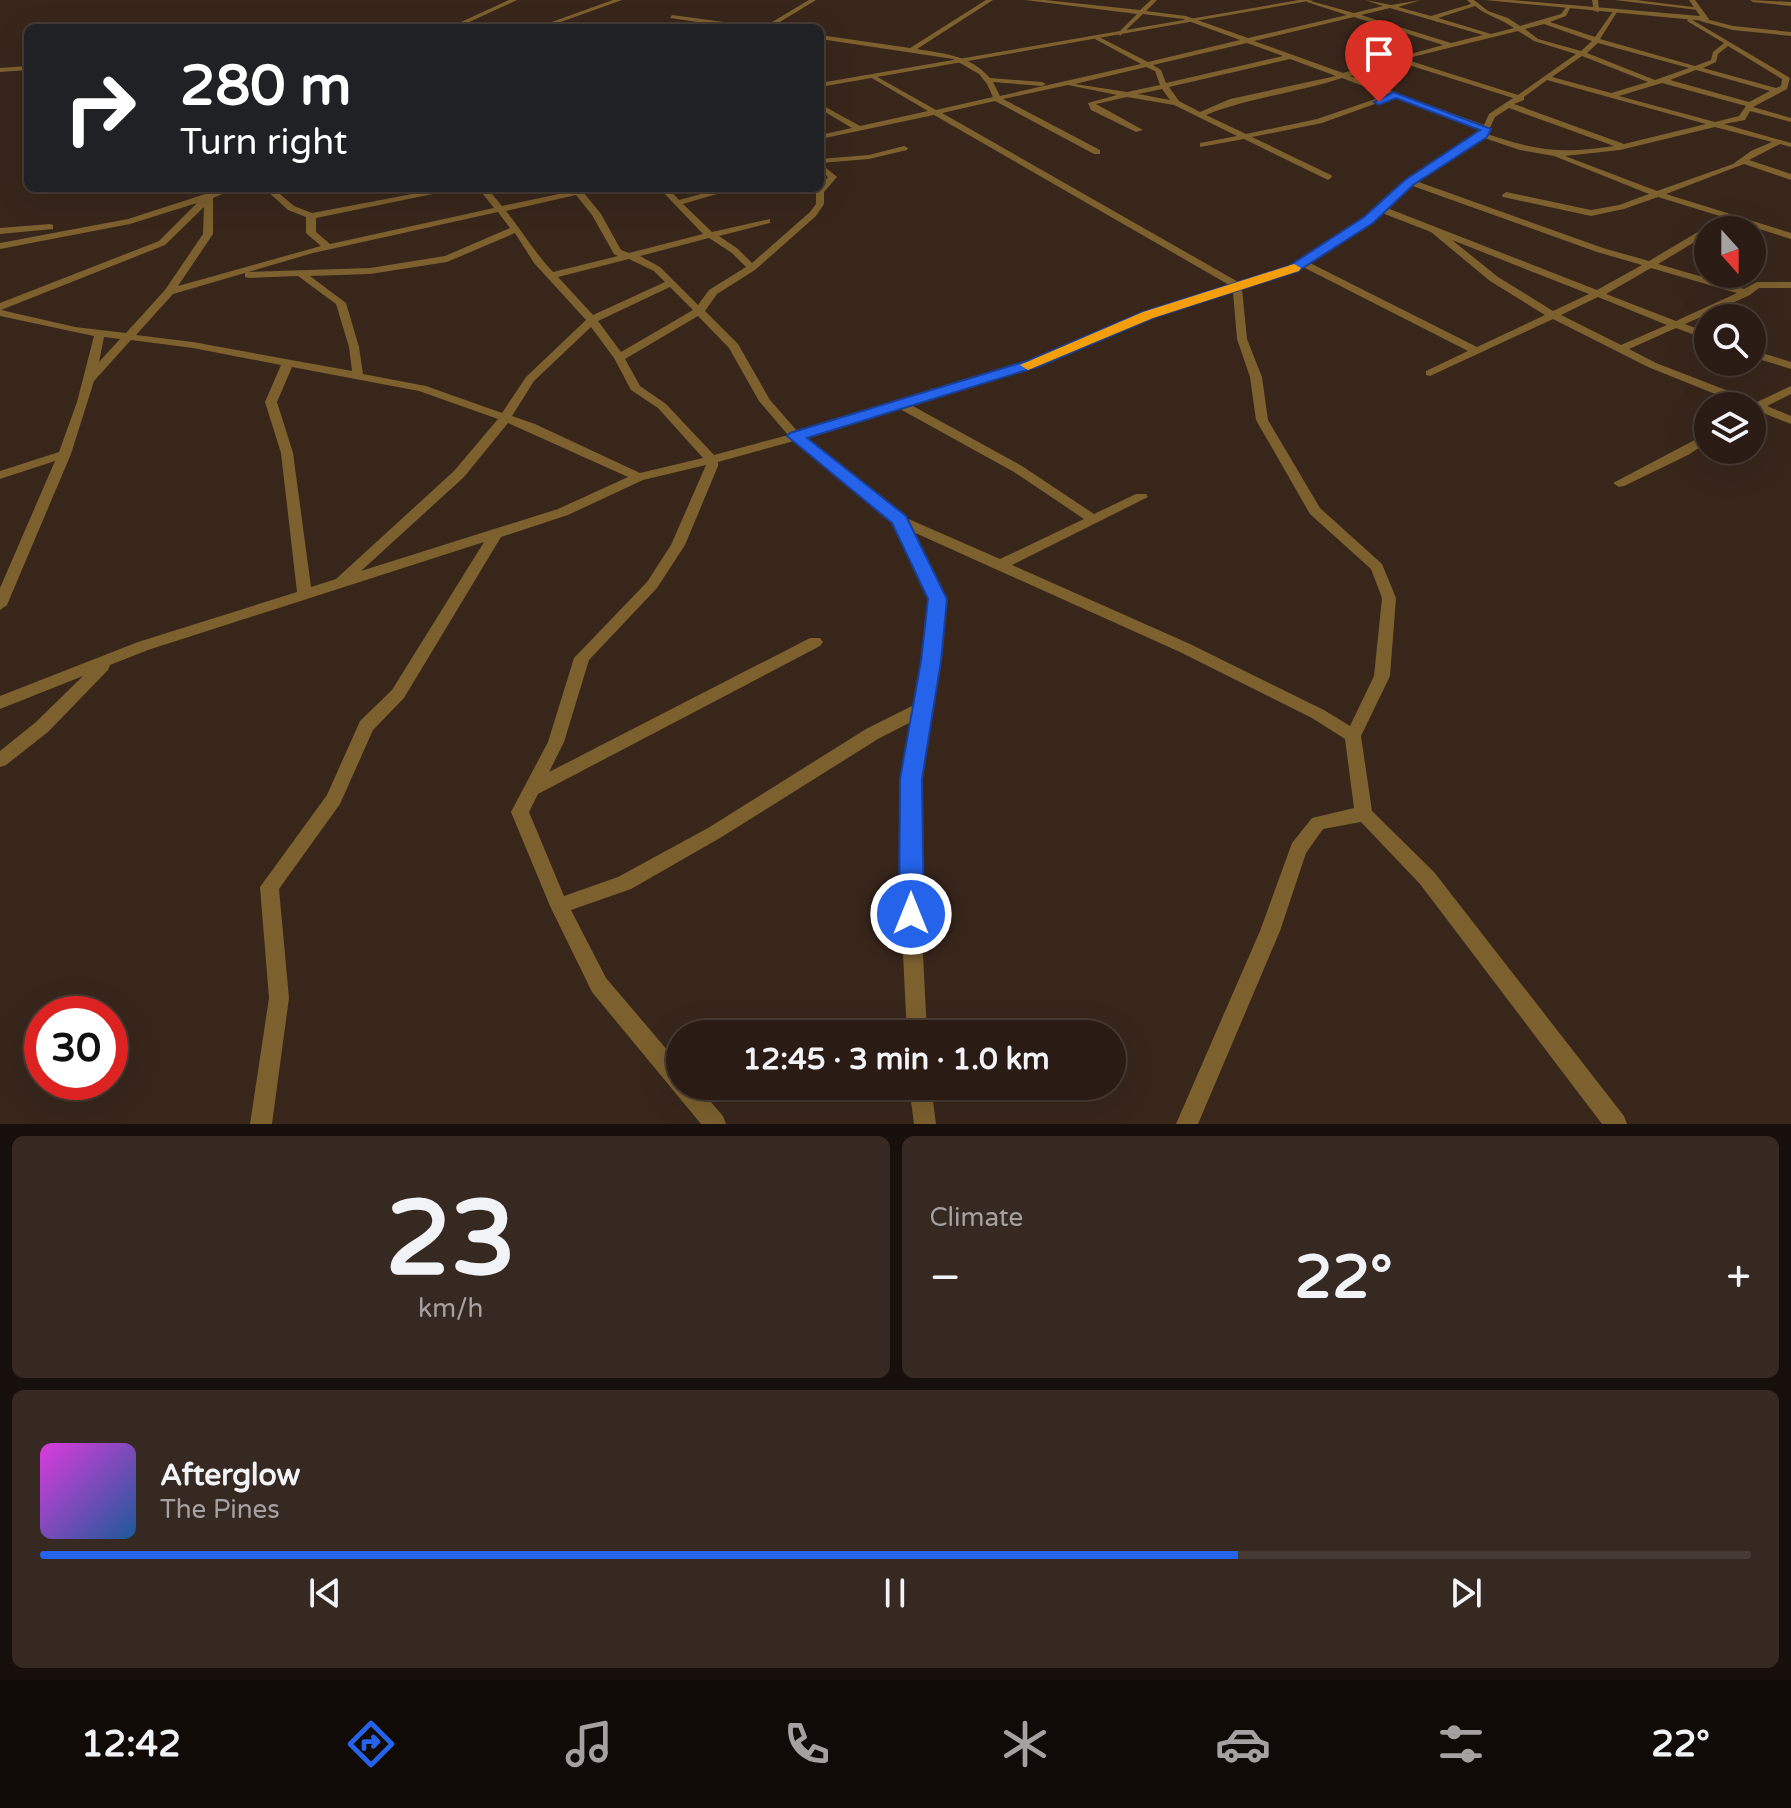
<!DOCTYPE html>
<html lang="en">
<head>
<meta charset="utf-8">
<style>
	:root { --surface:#2a1c14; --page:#362922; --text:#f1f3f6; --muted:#a5a1a0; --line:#463a34; --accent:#2563eb }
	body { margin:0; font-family:"Varela Round",sans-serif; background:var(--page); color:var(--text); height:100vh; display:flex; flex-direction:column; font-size:30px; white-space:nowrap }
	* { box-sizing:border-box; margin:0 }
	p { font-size:26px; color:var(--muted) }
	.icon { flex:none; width:44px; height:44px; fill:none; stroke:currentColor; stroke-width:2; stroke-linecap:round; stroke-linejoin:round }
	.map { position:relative; height:1124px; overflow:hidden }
	.sheet { display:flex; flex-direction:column; gap:12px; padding:12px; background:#170f0b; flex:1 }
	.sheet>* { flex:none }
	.guide { position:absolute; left:24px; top:24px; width:800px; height:168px; border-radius:12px; box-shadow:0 8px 32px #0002,0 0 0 2px var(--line); background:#202124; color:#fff; overflow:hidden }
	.needle { width:52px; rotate:159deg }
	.tools { position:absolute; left:1694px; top:216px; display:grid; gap:16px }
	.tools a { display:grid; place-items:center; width:72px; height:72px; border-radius:50%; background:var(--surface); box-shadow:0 8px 32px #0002,0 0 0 2px var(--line); font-size:40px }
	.speed { position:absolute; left:24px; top:996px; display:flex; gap:16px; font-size:40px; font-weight:700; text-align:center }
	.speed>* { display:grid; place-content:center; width:104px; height:104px; border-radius:50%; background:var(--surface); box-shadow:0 8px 32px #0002,0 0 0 2px var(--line); line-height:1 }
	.speed .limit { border:12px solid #d22; background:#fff; color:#111 }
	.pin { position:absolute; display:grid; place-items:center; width:68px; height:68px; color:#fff; margin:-82px -34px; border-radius:50% 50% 50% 0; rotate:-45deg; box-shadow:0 0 8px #0007 }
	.pin .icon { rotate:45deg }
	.me { position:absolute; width:88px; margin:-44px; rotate:0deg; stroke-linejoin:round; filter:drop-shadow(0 0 6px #0008) }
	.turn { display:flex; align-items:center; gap:28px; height:168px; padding:0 24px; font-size:36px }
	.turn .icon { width:104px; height:104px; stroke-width:2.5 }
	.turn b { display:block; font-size:56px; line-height:68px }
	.big { font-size:60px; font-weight:700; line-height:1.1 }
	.sheet .card { flex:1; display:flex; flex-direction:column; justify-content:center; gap:12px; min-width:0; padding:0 28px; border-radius:12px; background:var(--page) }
	.sheet .dial { align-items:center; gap:0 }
	.dial b { font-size:104px; line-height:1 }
	.song { display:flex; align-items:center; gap:24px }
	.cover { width:96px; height:96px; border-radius:12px; background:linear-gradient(135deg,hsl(300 70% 55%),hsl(210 70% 35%)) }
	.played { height:8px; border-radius:4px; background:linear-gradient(90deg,var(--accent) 70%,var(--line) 70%) }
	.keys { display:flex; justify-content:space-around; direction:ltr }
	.heat { display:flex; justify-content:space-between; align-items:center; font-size:44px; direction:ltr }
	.sheet .tiles { flex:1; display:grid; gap:12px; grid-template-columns:1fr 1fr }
	.card:last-child { grid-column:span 2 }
	.trip { position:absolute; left:666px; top:1020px; width:460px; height:80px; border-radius:40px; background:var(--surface); box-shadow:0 8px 32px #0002,0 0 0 2px var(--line); font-weight:700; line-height:80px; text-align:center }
	.menu { display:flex; height:128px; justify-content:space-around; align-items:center; background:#110b08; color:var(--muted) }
	.menu .icon { width:56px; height:56px }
	.menu .active { color:var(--accent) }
	.menu b { font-size:36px; color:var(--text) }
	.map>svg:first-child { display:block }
</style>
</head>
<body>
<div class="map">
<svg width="1791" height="1124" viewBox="0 0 1791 1124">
	<rect width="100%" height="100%" fill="#38261b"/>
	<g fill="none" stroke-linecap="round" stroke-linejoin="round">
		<path fill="#7c602e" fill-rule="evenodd" d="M509,0H517L456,28H448Z
			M613,0H622L544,28H535Z
			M809,0H816L770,28H762Z
			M986,0H993L917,49C945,54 970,55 990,78L1042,82L1046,84L1042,86L993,82L1000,96L1141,64L1095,39L1097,36L1148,62L1240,40L1183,19L1143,14L1120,36L1118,33L1137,14L1025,0H1045L1140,10L1151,0H1157L1146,11L1186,16L1248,38L1347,15L1307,2V0L1354,13L1383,6L1365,0L1391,5L1421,0L1398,7L1431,16L1471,4L1467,0H1474L1488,11L1508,18L1520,26L1561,14L1567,6L1570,8L1566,16L1550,22L1595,37L1614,10L1617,12L1600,39L1695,66L1711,60L1713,52L1724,43L1687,21L1689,18L1790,78L1787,89L1753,107L1791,118V122L1750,111L1745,120L1724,124L1791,143V147L1780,144L1749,160L1791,174V180L1744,164L1666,194L1791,233V239L1731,220L1715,230H1708V234L1658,264L1744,289L1757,282H1791V288H1759L1750,295L1685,324L1708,333V340L1676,328L1629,349L1656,363L1757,402L1791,386V394L1767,406L1791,416V424L1758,411L1752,414V406H1745L1648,367L1553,319L1430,376L1426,375V371L1468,351L1303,267L1242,289L1247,339L1262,377L1268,420L1320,508L1382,564L1396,598L1390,676L1361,736L1372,811L1434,872L1624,1116L1627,1124H1602L1420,884L1361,822L1323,829L1306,853L1280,931L1198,1124H1176L1260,931L1292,843L1312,818L1354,808L1345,739L1312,718L1180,652L911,531L944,599L939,661L920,779L921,914L927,1034H907L901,914L902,779L913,721L878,739L720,838L631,889L571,910L606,978L680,1065V1086H697L723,1116L726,1124H701L592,992L550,906L511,812L548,742L574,658L647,582L671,545L706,465L643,480L568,515L501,537L404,698L373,730L340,804L279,889L289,998L272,1124H250L269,998L260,887L327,795L360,721L392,690L484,542L148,650L110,665L108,670L48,732L6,765L0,767V751L36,722L83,676L0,709V696L138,642L297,592L281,453L265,402L281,365L193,348L131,340L94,381L71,454L7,605L0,610V588L55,461L0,479V471L59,452L77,402L94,336L0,316V303L159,241L197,203L130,224L0,249V243L128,219L224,188H236L213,198V234L178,286L321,246L306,233V217L288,210L264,188H273L294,206L312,213L444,188H462L316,218V232L330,244L494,208L478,188H487L502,206L573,191L571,188H600L584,193L601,214L621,250L629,253L703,234L659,188H668L679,200L723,188H737L683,204L712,232L770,219V223L719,236L738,249L752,263L810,212L816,204V192L828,177L820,170V163L837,177L824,192V204L816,216L755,270L717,294L705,311L738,344L770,400L798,432L1031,361L1144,313L1231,286L934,115L820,139V135L852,128L820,109V104L860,126L928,111L870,77L872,74L936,110L993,97L987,84L979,74L953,59L820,39V35L910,48ZM1475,6C1487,16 1502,19 1514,28L1491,34L1438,18ZM1390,8L1483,35L1451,43L1361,15ZM1354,17L1443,45L1343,73L1254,41ZM1544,24L1592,41L1581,51L1538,39L1525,29ZM1518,31L1534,41L1576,54L1518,95L1404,59ZM1247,43L1283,56L1166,83L1161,70L1153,65ZM1598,43L1689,68L1655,80L1587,53ZM1728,46L1782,79L1781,86L1776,88L1703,68L1716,62L1718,54ZM1582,56L1648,82L1611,93L1552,77ZM1290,59L1336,76L1230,99L1200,112L1179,101L1169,87ZM1396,61L1513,98L1489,114L1484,125L1350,76ZM1146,67L1155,71L1160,85L1127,92L1075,84ZM1696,70L1770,91L1749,102L1670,80ZM1342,78L1387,95L1317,119L1246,134L1206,115C1250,97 1297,93 1342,78ZM1547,80L1706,124L1624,144L1514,104L1524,100V97ZM1662,83L1746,106L1739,116L1715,122L1619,96ZM1068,85L1117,95L1088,103L1091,110L1136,132L1143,130L1096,104L1127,97L1174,105L1237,136L1200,143V147L1244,139L1328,180L1332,177L1331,175L1252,137L1322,123L1394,97L1481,130L1480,134L1406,180L1366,218L1291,267L1240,283L942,113L995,101L1094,154H1100V150L1003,99ZM1162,89L1170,100L1138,94ZM1509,108L1614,146C1561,154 1538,151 1487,134L1495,117ZM1715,127L1772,142L1751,151L1733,164L1657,191L1565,156L1620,150ZM1484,138L1520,150L1554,156L1649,194L1619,205L1591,210L1506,192L1502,195L1503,197L1591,216L1624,209L1658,197L1723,217L1649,261L1603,248L1416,181ZM1410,185L1597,252L1642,265L1597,290L1387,208ZM576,195L592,215L614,254L618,256L553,272C535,253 522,231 506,211ZM204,207L203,234L165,290L126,333L75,327L1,310L165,245ZM498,212L510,228L445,256L370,268L248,272L313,253ZM1382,213L1431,232L1490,281L1545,315L1477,347L1310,263L1372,222ZM515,233L534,263L586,320L526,377L502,413L426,386L363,374L359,347L346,303L310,276L370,274L447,262ZM709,238L732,253L746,267L709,290L698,305L660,267L640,256ZM1452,240L1589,294L1553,311L1498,277ZM629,259L654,271L665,282L593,315L558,277ZM1651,268L1737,293L1676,321L1606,294ZM245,273V277L249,278L298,276L336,304L349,347L352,371L193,342L136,335L173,294ZM670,287L693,310L621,352L598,321ZM1233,292L1237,339L1250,377L1256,420L1310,514L1371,569L1382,598L1374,676L1350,726L1324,710L1190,644L1012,565L1148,497L1146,494H1136L1094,514L1022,466L911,405L1039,365L1152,317ZM1598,297L1667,325L1621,345L1561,315ZM698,316L729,348L759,401L788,435L714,455L666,404L640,386L625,359ZM591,327L614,358L631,390L658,408L703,458L640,473L535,424L512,416L534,381ZM104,337L120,339L99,362ZM292,367L419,391L498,419L454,471L336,579L311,587L293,453L277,402ZM900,409L1014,472L1084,519L1000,559L904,517L805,438ZM508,423L628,477L558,509L361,571L464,477ZM794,441L893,522L930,599L923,661L916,704L866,729L708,828L618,877L564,896L529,812L538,794L820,646L823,642L820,638H810L549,772L564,742L589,660L657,588L685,545L718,466V462Z
			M1592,0H1598L1599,12L1594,11Z
			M1615,0H1636L1701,8L1698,10Z
			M1750,0L1791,2V6L1753,2Z
			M672,15L753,26L756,28H739L670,18Z
			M1702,18L1733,26L1791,32V36L1733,30L1700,21Z
			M335,25L339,28H333Z
			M28,66V70L0,72V68Z
			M904,146L908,148L907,150L869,159L820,163V159L869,155Z
			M50,224L53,225V229L0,234V228Z
			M1752,350L1791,362V369L1752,357Z
			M1708,433V442L1688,455L1624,486L1619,487L1613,483Z
			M909,1086H931L936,1124H914Z"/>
		<path fill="#7c602e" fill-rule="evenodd" d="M1299,0H1314L820,87V83Z
			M1485,0H1512L1700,16L1689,0H1695L1709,19L1705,21Z"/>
	</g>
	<path fill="#2563eb" stroke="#184099" stroke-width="2" d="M1393,92L1491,129L1487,137L1413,185L1373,223L1298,271L1153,318L1040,366L807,438L906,516L947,599L941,661L922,779L924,914L920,922L911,925L902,922L899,914L900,779L921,661L928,599L892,523L787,436L790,433L1030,360L1143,312L1289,266L1364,217L1405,180L1480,130L1396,98L1379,105L1374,102Z"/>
	<path fill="#f59e0b" d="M1294,264L1301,268L1299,271L1153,318L1033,368L1028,370L1020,365L1143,312Z"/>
</svg>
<div class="tools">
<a><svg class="needle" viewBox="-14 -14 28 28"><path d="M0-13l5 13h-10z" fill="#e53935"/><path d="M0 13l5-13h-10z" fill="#a5a1a0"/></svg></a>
<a><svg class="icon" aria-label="search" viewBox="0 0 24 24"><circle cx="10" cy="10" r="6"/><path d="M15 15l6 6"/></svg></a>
<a><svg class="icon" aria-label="layers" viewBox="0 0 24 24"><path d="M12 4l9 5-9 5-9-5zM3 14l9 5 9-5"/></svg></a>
</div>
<div class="speed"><div class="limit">30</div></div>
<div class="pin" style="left:1379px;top:102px;background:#d93025"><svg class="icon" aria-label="arrive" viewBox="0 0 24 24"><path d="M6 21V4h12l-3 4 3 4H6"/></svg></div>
<svg class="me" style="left:911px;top:914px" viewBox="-20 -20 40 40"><circle r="17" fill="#2563eb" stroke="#fff" stroke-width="3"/><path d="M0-11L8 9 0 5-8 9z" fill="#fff"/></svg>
<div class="trip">12:45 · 3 min · 1.0 km</div>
<div class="guide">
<div class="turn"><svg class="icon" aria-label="right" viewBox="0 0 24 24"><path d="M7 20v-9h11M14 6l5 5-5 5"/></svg><div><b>280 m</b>Turn right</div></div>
</div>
</div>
<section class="sheet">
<div class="tiles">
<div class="card dial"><b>23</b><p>km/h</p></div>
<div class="card"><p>Climate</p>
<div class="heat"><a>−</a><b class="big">22°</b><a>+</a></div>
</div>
<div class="card">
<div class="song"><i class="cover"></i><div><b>Afterglow</b><p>The Pines</p></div></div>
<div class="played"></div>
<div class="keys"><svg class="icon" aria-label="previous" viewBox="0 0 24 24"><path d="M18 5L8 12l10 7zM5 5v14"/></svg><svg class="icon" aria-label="pause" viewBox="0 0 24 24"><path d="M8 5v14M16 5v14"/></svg><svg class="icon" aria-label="next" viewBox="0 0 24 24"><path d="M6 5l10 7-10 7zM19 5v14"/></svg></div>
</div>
</div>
</section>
<nav class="menu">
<b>12:42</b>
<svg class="icon active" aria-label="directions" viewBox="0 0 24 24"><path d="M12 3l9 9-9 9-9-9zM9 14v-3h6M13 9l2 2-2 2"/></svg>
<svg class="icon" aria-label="music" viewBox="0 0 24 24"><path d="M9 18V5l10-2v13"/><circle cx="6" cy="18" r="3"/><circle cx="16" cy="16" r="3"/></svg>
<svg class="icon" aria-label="phone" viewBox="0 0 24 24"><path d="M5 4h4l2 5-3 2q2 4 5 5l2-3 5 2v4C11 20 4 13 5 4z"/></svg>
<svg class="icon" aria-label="climate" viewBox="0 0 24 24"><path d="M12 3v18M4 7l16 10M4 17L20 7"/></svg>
<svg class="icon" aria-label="car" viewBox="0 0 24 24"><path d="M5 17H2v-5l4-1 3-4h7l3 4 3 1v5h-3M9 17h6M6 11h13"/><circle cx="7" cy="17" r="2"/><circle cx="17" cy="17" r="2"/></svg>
<svg class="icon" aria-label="filters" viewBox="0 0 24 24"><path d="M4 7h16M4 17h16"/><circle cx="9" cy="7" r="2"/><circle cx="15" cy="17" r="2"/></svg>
<b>22°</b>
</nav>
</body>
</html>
